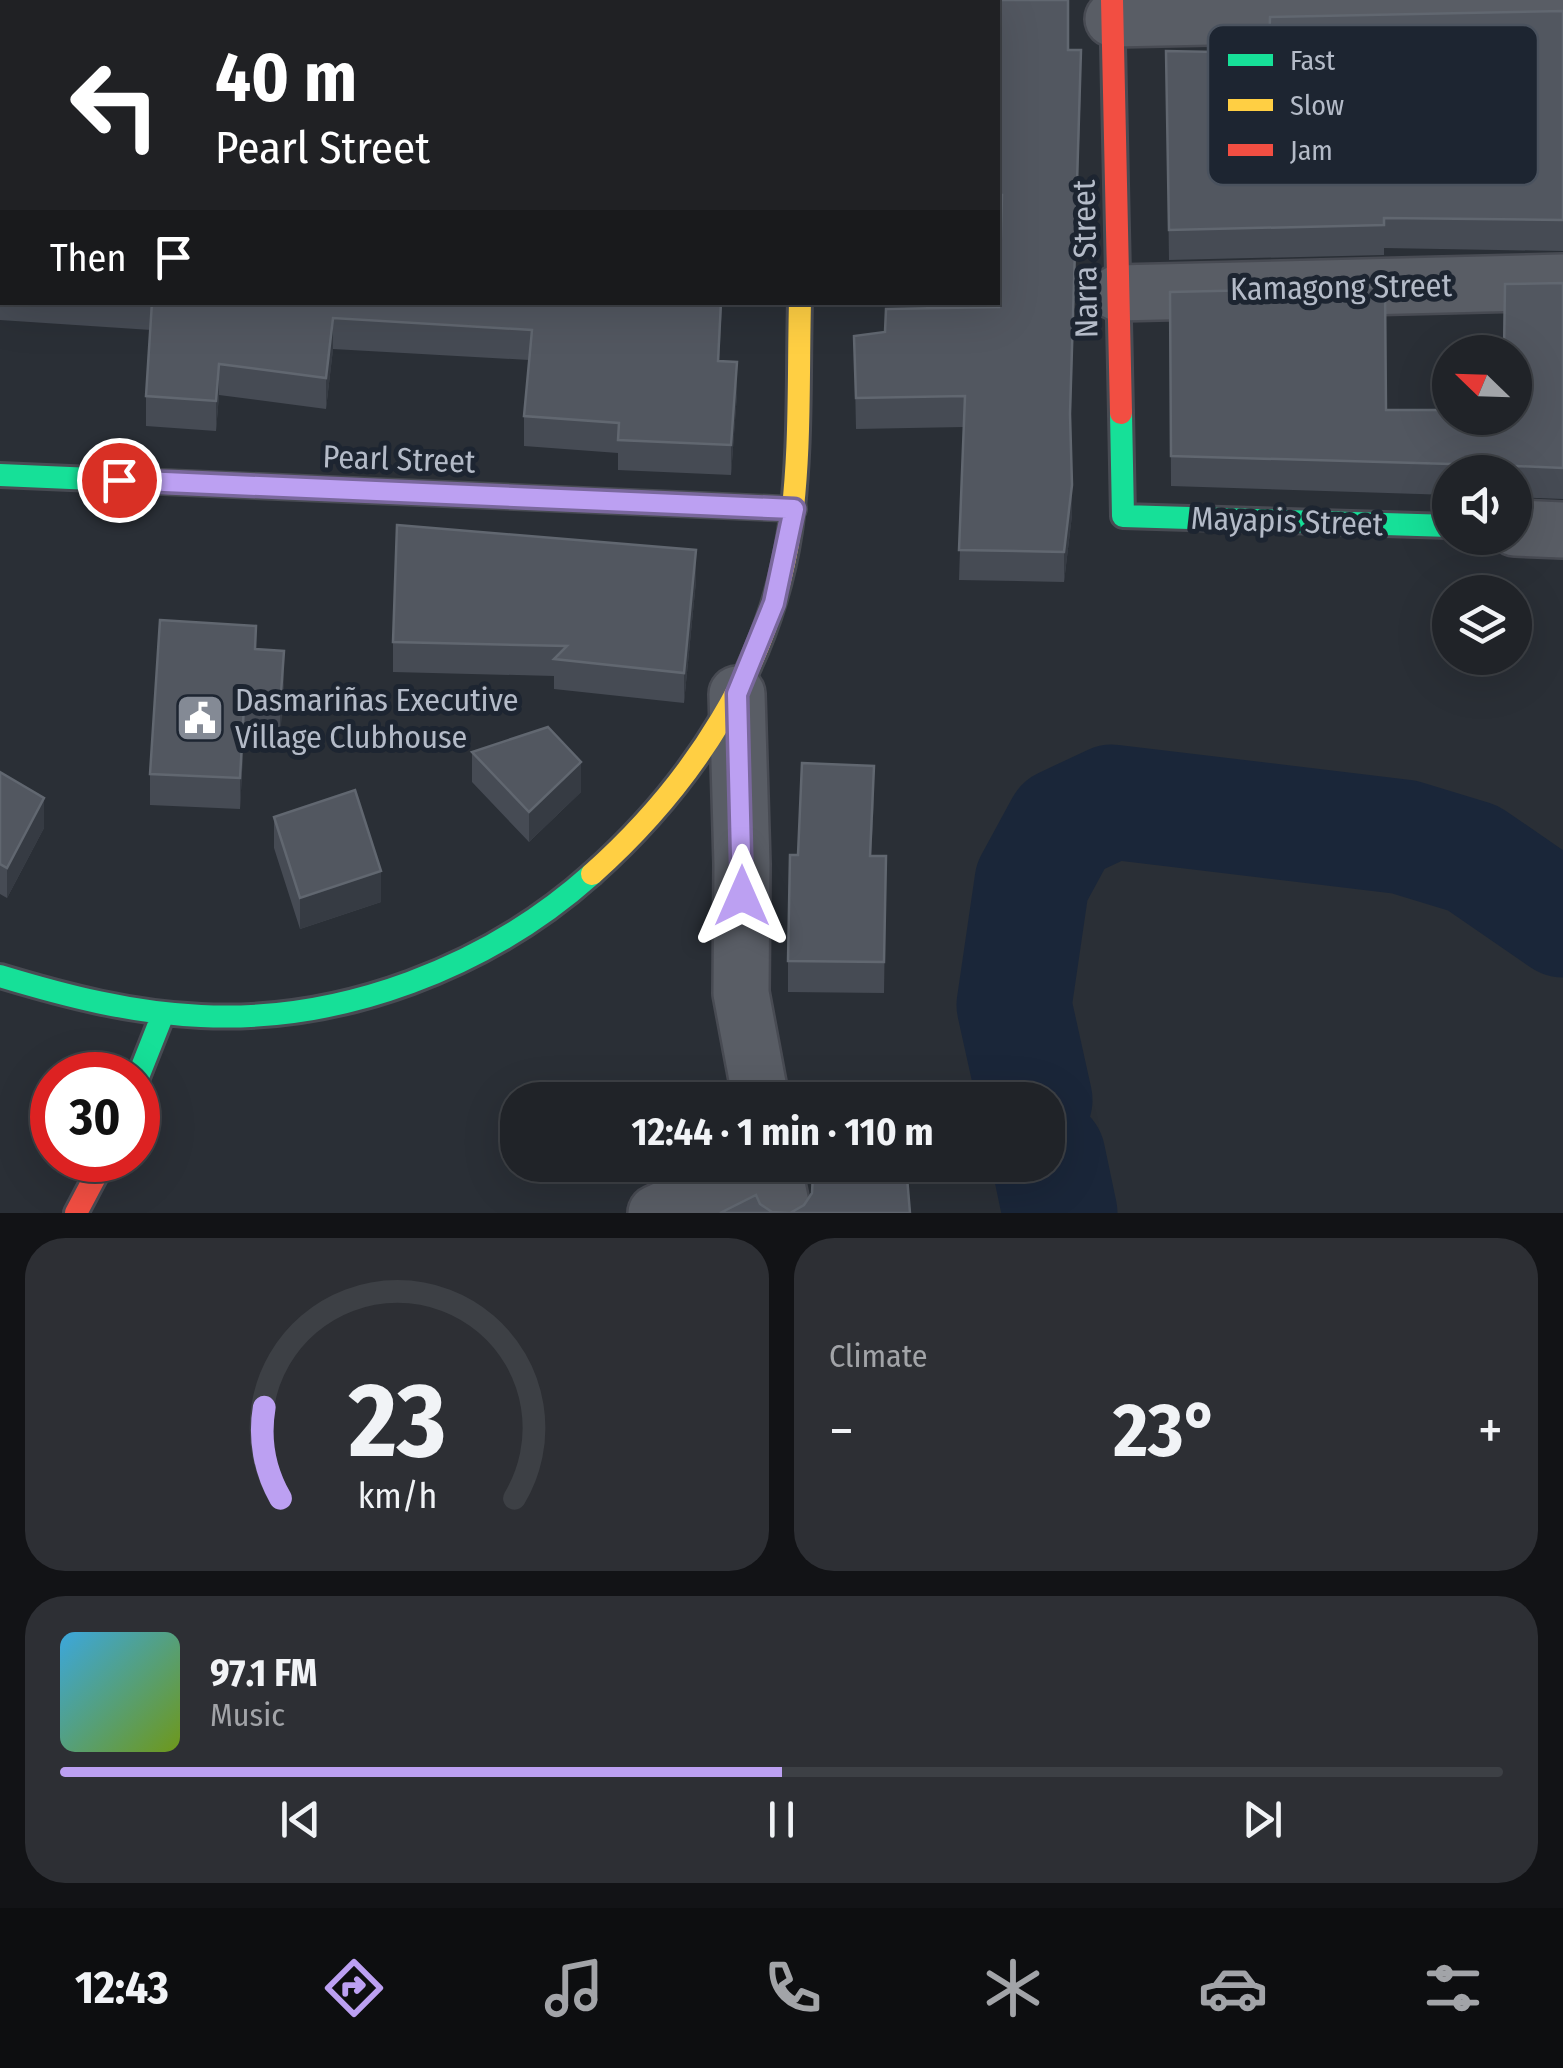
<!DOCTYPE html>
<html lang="en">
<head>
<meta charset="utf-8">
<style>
	:root { --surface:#202328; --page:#2d2f34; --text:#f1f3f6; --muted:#a2a4a8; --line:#3d4045; --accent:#bca0f2 }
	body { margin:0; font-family:"Fira Sans Condensed",sans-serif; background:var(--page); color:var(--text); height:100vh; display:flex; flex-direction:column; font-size:38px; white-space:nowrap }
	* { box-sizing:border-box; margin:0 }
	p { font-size:32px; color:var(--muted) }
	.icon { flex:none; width:55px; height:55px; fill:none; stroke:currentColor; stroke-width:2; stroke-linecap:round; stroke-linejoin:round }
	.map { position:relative; height:1213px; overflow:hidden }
	.sheet { display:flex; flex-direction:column; gap:25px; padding:25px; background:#121316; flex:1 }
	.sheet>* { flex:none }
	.hud { position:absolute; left:0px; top:0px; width:1000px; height:305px; box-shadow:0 10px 40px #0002,0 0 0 2px var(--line); background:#202124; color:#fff; overflow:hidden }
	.needle { width:65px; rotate:293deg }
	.controls { position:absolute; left:1432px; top:335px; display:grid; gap:20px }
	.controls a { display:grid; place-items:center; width:100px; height:100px; border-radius:50%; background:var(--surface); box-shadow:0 10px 40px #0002,0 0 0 2px var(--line); font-size:50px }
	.speed { position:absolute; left:30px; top:1052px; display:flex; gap:20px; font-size:50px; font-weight:700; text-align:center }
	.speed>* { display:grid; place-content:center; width:130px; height:130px; border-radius:50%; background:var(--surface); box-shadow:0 10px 40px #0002,0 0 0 2px var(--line); line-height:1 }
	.speed .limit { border:15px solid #d22; background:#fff; color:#111 }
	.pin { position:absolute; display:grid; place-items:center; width:85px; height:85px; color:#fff; margin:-42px; border:5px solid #fff; border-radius:50%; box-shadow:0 2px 10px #0007 }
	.me { position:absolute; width:110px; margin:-55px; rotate:0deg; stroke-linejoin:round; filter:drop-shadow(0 0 8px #0008) }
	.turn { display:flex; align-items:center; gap:35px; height:210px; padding:0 50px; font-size:45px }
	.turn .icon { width:130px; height:130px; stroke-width:2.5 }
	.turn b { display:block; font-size:70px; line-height:85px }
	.then { display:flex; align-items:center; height:95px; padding:0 50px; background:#0003; gap:20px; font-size:38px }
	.big { font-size:75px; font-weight:700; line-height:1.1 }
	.sheet .card { flex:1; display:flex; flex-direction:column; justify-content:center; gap:15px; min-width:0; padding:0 35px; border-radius:40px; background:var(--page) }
	.sheet .dial { align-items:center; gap:0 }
	.dial svg { height:260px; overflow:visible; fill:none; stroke:var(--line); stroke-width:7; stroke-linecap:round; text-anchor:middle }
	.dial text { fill:var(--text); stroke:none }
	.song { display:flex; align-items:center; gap:30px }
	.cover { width:120px; height:120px; border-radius:15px; background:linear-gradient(135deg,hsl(200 70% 55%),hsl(80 70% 35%)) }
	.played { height:10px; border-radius:5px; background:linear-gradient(90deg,var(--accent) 50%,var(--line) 50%) }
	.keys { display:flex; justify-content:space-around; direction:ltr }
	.heat { display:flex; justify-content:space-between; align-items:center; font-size:55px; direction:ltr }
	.sheet .tiles { flex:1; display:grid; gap:25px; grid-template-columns:1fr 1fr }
	.card:last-child { grid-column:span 2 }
	.trip { position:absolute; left:500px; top:1082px; width:565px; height:100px; border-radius:40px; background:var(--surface); box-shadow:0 10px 40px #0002,0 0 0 2px var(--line); font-weight:700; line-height:100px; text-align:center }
	.dock { display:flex; height:160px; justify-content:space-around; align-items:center; background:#0d0e10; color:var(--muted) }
	.dock .icon { width:70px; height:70px }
	.dock .selected { color:var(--accent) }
	.dock b { font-size:45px; color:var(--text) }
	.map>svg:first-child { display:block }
</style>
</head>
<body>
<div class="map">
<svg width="1563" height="1213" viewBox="0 0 1563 1213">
	<rect width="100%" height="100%" fill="#2a2f36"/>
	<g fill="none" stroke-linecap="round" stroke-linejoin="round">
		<path stroke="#1a2639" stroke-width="115" d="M1035,1100L1014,1005L1032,882L1063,825L1112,802L1404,837L1473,858L1563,920
			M1048,1156L1060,1213"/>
		<g stroke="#484b53" stroke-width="60">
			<path id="street" d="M1113,19L1563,10
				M0,144H2
				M1118,293L1563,282
				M1515,528L1563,530
				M737,694L742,864L741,993L761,1100
				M773,1165L783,1213
				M656,1213L761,1165"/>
		</g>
		<g stroke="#484b53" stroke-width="28">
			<path id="fast" d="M1121,413L1123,516L1450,526
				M0,475L794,509
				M0,976C66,996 132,1013 201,1016C342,1023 488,967 592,874
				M138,1077L163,1014"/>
		</g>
		<g stroke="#484b53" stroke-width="28">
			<path id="slow" d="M592,874C693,784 770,666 790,531C801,455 798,378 800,302"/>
		</g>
		<g stroke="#484b53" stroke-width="28">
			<path id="jam" d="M792,0V2
				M1112,0L1121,413
				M76,1213L104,1160"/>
		</g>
		<use href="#street" stroke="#595d65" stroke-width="55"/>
		<use href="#fast" stroke="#16e098" stroke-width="22"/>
		<use href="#slow" stroke="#ffcf43" stroke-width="22"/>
		<use href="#jam" stroke="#f24e42" stroke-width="22"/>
	</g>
	<path fill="#464b54" d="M0,0H27V2H2V26H0Z
		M133,0H683V2H132Z
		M998,2L1068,50L1081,81L1070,432L1072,515L1064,582L959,580L964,427L856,429L854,336L885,332L999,307L1001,226H998Z
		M1563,11V251L1384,248V255L1169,260L1166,51L1269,53Z
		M2,241V302H722L719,361L737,393L731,475L618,470V453L524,446V416L529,360L333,349L326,409L219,395L216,431L146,426V396L151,330L0,320V276Z
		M1563,283V499L1515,497V472H1450V495L1171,486L1170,292L1386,410L1515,418Z
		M696,581L684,703L554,689V676L393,672V642Z
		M256,649L284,682L280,738L244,736L240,809L150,805V774Z
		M472,752L581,792L529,842L472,782Z
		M0,772L44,828L7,898L0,894Z
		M874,796L871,856H886L884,993L788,992V961L798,855Z
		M274,817L381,902L300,929L274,848Z"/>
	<path fill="#363b43" d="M1081,50V81L1070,445V414Z
		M721,302H722L718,392V361Z
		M333,318V349L326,409V378Z
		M737,362V393L731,475V445Z
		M219,364V395L216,431V401Z
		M1516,466V497H1515V472H1498L1501,470Z
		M1072,485V515L1064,582V552Z
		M696,550V581L684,703V673Z
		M284,651V682L280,738V707Z
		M244,706V736L240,809V778Z
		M581,762V792L529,842V812Z
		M874,766V796L870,886V856Z
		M44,798V828L7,898V868Z
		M381,871V902L300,929V898Z"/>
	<path fill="#525760" stroke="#616770" stroke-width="2.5" d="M133,0H187L186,2H132Z
		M248,0H681V2H274Z
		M976,0H1068V50H1081L1070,414L1072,485L1064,552L959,550L965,396L856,398L854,336L885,332L886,309L999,307L1002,195H998V2H976Z
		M1563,11V220L1384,218V225L1169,230L1166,51L1269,53L1270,17Z
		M2,241V289H0Z
		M1563,283V468L1516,466L1501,470L1498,472H1470L1467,470L1451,464L1171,456L1170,292L1385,287L1386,410H1450V418H1515V352H1504L1505,284Z
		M152,302H721L718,361L737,362L731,445L618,440L619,423L524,416L532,330L333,318L326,378L219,364L216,401L146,396Z
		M397,525L696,550L684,673L554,659L567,646L393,642Z
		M160,620L256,626L255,649L284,651L280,707L244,706L240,778L150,774Z
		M548,727L581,762L529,812L472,752Z
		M802,763L874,766L870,856H886L884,962L788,961L790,855H798Z
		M0,772L44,798L7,868L0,864Z
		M355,790L381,871L300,898L274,817Z
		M888,1165H906L910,1213H720L756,1195L760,1204L772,1212L790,1213L804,1205L812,1193L813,1173Z"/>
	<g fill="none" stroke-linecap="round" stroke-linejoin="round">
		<g stroke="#7a689d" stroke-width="25">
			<path id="route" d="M119,480L794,509L774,603L737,694L742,896"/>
		</g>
		<use href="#route" stroke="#bca0f2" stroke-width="18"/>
	</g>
	<defs>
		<g id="civic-square" transform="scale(2.5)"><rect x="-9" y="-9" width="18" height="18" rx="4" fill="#848a95" stroke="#1d2531"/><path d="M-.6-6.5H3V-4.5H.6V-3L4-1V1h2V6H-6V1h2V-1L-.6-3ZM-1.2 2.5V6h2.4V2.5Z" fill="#fff"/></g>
	</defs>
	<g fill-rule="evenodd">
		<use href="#civic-square" x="200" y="718"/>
	</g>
	<g text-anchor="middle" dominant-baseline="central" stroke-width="10" stroke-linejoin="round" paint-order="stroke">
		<g font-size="32" fill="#b4bbc8" stroke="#1d2531">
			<text transform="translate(1085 259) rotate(-91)">Narra Street</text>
			<text transform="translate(1341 287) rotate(-1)">Kamagong Street</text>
			<text transform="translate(399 459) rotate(2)">Pearl Street</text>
			<text transform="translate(1287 521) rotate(2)">Mayapis Street</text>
		</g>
		<g font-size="32" fill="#b4bbc8" stroke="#1d2531" text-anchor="start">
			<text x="235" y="700">Dasmariñas Executive<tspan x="235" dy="37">Village Clubhouse</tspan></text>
		</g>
	</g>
	<rect x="1208" y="25" width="330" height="160" rx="15" fill="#1d2531" stroke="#4a525e" stroke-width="2.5"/>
	<rect x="1228" y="54" width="45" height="12" fill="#16e098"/>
	<rect x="1228" y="99" width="45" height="12" fill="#ffcf43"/>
	<rect x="1228" y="144" width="45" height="12" fill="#f24e42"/>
	<g font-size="28" fill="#b4bbc8">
		<text x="1290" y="70">Fast</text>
		<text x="1290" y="115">Slow</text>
		<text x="1290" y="160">Jam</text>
	</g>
</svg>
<div class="controls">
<a><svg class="needle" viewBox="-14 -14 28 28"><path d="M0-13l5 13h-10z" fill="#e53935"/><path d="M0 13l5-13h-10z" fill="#a2a4a8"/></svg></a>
<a><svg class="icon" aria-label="sound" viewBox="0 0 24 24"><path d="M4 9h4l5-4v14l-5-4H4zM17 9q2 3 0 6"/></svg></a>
<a><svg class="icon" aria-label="layers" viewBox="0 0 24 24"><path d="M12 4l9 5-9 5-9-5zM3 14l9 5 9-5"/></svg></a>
</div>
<div class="speed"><div class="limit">30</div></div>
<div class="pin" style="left:119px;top:480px;background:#d93025"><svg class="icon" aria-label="arrive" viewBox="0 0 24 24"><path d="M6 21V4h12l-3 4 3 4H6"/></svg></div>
<svg class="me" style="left:742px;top:896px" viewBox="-20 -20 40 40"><path d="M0-17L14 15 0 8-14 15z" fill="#bca0f2" stroke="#fff" stroke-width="4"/></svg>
<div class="trip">12:44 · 1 min · 110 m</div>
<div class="hud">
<div class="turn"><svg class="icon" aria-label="left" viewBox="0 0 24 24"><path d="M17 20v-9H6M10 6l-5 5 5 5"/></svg><div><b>40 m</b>Pearl Street</div></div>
<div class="then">Then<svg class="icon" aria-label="arrive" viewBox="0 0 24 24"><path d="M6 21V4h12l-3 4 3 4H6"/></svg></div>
</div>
</div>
<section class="sheet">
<div class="tiles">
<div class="card dial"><svg viewBox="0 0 100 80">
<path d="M14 69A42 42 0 1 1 86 69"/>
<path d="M14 69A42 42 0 0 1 9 41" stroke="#bca0f2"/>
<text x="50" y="56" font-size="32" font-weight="700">23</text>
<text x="50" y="72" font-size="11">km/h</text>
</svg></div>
<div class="card"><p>Climate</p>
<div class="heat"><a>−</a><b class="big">23°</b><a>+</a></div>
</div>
<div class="card">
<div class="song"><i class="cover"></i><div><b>97.1 FM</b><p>Music</p></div></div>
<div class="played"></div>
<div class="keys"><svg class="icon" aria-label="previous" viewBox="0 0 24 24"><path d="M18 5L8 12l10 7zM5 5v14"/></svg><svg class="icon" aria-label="pause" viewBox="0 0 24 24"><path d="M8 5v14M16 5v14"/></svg><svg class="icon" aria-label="next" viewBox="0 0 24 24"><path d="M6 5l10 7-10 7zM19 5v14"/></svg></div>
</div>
</div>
</section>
<nav class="dock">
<b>12:43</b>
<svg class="icon selected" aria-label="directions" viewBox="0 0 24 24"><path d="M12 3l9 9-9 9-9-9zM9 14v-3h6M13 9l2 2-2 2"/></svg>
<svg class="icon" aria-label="music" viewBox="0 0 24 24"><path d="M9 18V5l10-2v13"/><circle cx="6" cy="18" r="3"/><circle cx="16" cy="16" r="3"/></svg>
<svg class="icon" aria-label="phone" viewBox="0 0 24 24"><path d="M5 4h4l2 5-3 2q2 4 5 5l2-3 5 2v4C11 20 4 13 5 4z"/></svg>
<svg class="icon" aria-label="climate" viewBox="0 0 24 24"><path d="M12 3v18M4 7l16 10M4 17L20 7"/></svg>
<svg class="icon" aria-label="car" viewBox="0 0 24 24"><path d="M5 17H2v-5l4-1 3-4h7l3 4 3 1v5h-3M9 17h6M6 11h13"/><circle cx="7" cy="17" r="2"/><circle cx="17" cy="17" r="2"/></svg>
<svg class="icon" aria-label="filters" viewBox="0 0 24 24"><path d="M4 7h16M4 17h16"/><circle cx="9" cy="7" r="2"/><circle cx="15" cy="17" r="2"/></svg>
</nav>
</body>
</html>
